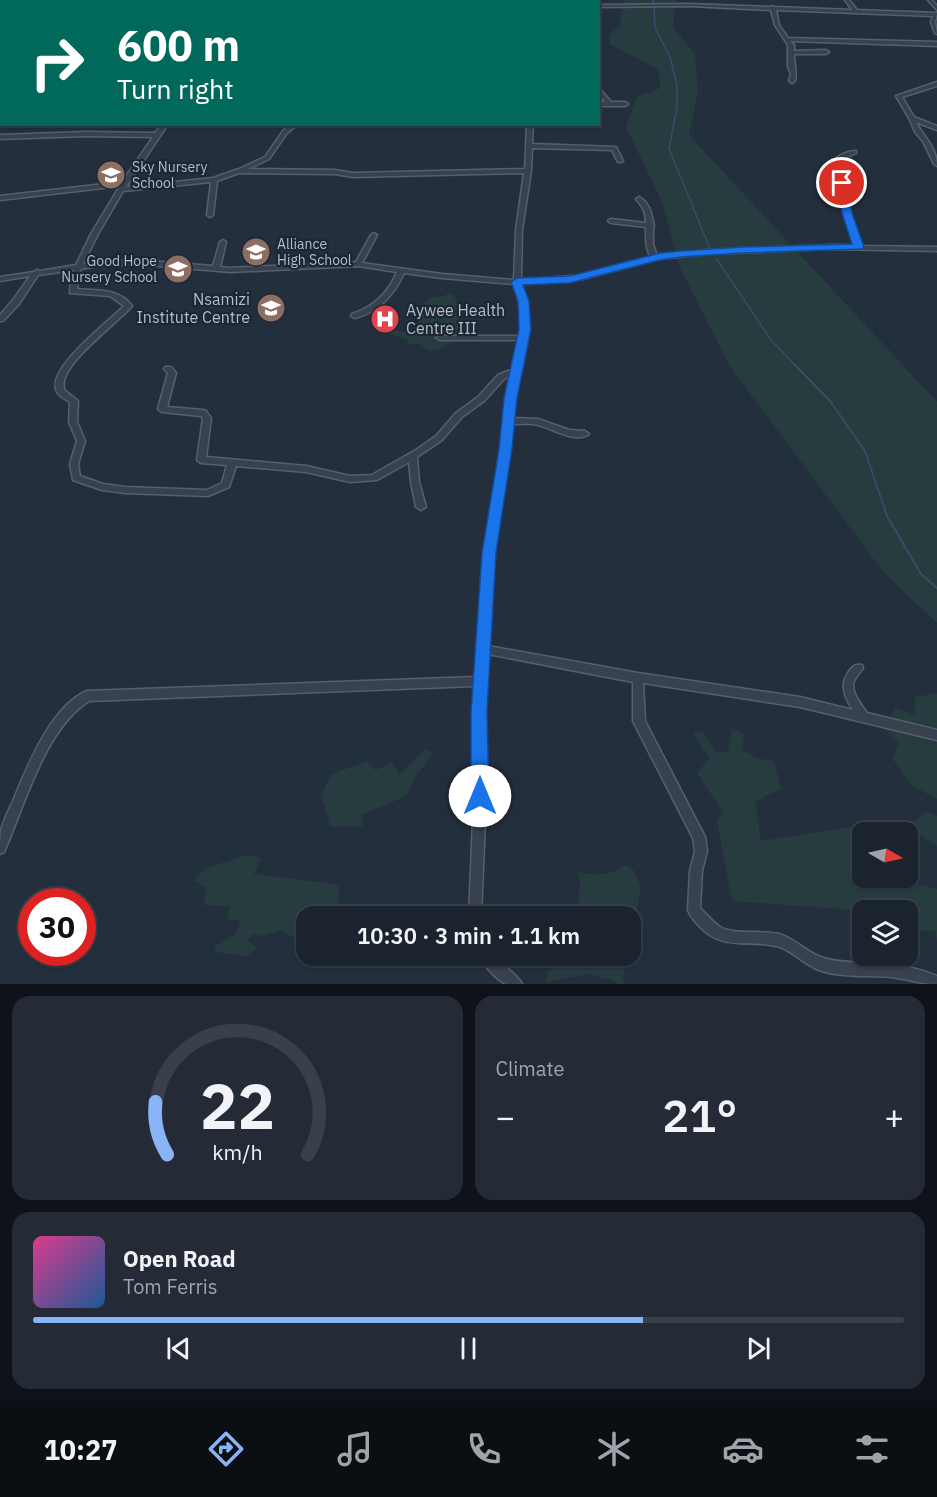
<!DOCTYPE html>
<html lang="en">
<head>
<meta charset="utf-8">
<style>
	:root { --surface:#1b232e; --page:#242b36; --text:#f1f3f6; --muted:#a0a4aa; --line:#39404a; --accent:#8ab4f8 }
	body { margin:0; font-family:"IBM Plex Sans",sans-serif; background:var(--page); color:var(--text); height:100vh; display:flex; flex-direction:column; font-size:22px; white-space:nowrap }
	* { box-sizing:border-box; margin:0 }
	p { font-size:20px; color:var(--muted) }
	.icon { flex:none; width:33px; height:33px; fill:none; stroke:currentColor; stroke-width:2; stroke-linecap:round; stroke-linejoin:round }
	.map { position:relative; height:984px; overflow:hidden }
	.drawer { display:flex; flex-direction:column; gap:12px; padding:12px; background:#0f1319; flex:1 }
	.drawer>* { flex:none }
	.top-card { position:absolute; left:0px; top:0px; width:600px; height:126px; box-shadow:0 2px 4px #0004,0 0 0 2px var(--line); background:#00695c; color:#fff; overflow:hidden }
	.needle { width:39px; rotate:99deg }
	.buttons { position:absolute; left:852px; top:822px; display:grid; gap:12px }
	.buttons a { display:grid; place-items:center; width:66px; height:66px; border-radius:12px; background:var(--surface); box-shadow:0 2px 4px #0004,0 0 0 2px var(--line); font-size:30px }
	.speed { position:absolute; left:18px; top:888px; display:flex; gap:12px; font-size:30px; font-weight:700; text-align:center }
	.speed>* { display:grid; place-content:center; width:78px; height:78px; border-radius:50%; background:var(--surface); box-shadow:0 2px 4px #0004,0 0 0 2px var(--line); line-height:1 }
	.speed .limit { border:9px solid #d22; background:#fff; color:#111 }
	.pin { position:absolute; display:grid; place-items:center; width:51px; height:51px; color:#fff; margin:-26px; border:3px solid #fff; border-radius:50%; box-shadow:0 2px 6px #0007 }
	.me { position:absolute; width:66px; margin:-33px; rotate:0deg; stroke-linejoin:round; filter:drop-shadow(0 0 4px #0008) }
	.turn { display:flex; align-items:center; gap:21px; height:126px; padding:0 18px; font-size:27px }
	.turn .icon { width:78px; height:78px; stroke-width:2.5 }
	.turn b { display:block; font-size:42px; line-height:51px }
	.big { font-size:45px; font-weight:600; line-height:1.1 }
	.drawer .card { flex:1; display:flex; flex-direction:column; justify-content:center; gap:9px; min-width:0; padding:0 21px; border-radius:18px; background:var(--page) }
	.drawer .dial { align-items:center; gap:0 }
	.dial svg { height:156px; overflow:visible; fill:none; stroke:var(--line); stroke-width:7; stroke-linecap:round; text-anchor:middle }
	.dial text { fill:var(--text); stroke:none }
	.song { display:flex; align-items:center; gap:18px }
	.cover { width:72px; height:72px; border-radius:9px; background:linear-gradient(135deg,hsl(330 70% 55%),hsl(210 70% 35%)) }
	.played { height:6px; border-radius:3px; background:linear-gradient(90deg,var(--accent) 70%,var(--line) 70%) }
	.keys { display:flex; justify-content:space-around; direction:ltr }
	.heat { display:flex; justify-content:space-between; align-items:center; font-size:33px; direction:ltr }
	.drawer .tiles { flex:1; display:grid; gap:12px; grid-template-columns:1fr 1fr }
	.card:last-child { grid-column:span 2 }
	.trip { position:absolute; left:296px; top:906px; width:345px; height:60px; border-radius:18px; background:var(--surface); box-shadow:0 2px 4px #0004,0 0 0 2px var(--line); font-weight:600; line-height:60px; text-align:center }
	.menu { display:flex; height:96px; justify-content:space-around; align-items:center; background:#0b0e12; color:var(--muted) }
	.menu .icon { width:42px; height:42px }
	.menu .active { color:var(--accent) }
	.menu b { font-size:27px; color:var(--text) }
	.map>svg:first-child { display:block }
</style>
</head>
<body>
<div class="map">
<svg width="937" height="984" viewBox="0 0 937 984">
	<rect width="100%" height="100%" fill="#242f3e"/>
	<path fill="#263c3f" d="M624,0H676L673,27L695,54L698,91L689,135L937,402V623L884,573L732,370L679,266L663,204L626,127L637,97L660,88L659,70L610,44L609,35L620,25Z
		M452,293L460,306L472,310L458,318L460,333C452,340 439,355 427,350C424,348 422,345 419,344H409L407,340L385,332L387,329L418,334L436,329L433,324L422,326L416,319L423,304L430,297H440Z
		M937,693V799L911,785L893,759L899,743L883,728L896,708L915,715V697Z
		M732,729L744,734L742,749L756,758L774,761L781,788L755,802L761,841L882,822L877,832H862V878H906L910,882L937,889V941L935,931H908V910H862V931L854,910L732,901L717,821L723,811L697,774L709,758L693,734L702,731L715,751L728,753Z
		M425,749L433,753L414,779L406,796L361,815L363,827L330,826L321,795L332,774L367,761L375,770L392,763L400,774Z
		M927,811L937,816V846L908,827Z
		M247,855L261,858L254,874L334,884L339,887L338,916H306V956H327L307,963L298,953L296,939L281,930L263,936L252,934L247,940L258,948L246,956L215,952L214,947L234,935L241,921L228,919L229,906L204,905L206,888L194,880L206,868Z
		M626,865L633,870L641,886L630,948V916L578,915L580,880L578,872C596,876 611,875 626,865Z
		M588,956H628L622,979L626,984H617L615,981L588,974L546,982L549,970Z"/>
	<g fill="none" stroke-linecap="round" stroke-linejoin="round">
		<path stroke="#394c67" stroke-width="1.5" d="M653,0V3
			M654,7L655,28L670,57L677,85V107L669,149L711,251
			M716,258L771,340L796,366"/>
		<path stroke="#394c67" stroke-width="2" d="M794,364L830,401L865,451L887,516L921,574L937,588"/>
		<g stroke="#565f6c" stroke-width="3">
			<path id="minor" d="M13,0H17V2H12Z
				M181,0H185L186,2H181Z
				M321,0H325V2H320Z
				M381,0H389L387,2H376Z
				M523,0H527V2H523Z
				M845,0H849L857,10L937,13L935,22L937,34L935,33L931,22L933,16L776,10L779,25L788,38L937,42V46L790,41L794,45V51L826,50L829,52L826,54H794C794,64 797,73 795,81L792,83L789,81L791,74L788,67V45L775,25L771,10L689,6L598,7V5L689,4L771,7L773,6L775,7L852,10Z
				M928,0H932L937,6V10Z
				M0,12H2V15H0Z
				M0,36H2V38H0Z
				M937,82V86L902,97L914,117L937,126V130L916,122C923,137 937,147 937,166L934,164L923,141L915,132L909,118L896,96Z
				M598,87L611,102H625L628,104L625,106H598V102H605L598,93Z
				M162,124H168L126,187L213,178L239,169L265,157L283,131L291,124H298L287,133L269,159L248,169L335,170L353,173L525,169L527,124H533L532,144L616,147L623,161L622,162H618L612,150L532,148L531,171L522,230L521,280L583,275L651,257C645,248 646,238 646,227L611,223L608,221L611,219L646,223C646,212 643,207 636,199L639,197C651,204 651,214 654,226L653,228V244L657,256L706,250L830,245H855L844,213L840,185L828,167C833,158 846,151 856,151V153L836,162L834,167L846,185L850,213L862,246L937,247V251L830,249L706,254L660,259L583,279L521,284C526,299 530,315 529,330C526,359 516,388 513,418L538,419L569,430L585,431L589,434C575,444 552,428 538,425C530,423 521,424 513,424L510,449L494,553L488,646L638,673L800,697L853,710C844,696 839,684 850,670C854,665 856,664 862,665L863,668C861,672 856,676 854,681C850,692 861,704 867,713L937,730V740L800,707L643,683L645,721L705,837L707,851L702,871L700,908C707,915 713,922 720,927C734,935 762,930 779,934C796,939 808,954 824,958C843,964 864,962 883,963C902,965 920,969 937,976V984C921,984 907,979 892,977C868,975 842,978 819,970C805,965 794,952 780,947C749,938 724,953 698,925C694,920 690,916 688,910L690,871L695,851L693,838L633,721V682L488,654L484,712L486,796L481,916H469L474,796V712L475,686L89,701C44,730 25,805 4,852L0,854C0,847 0,838 1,831C3,821 9,810 13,801C27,767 51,706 87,691L476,677L484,553L502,449L504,421L512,375L504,379L484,401L462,417L442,440L417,457L419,482L426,507L421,510L416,507L411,482L409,462L377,480L350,482L306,472L236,466L229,487L208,496L125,493L102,490L73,480L70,464L77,441L69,422L70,402C65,399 58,396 56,389C49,367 109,321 124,306L110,296L70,293L71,278L74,270L38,275L19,304L3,321H0V315L13,300L30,276L0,281V277L34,272L37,270L40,271L76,265L91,234L120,186L0,200V196L122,182L153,137L86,136L0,139V135L86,132L155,133ZM239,173L335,174L353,177L524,173L516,230L514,280L442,274L362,263L377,235L374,233L371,235L356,262L230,268L220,267L226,242L223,240L220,242L213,266L136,260L83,264L98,234L123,191L211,182L207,215L210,217L213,215L217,181ZM136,264L230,272L358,266L397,272C388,293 374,307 352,314L351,316L355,318C379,312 394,295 404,273L442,278L514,284C519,300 523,319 520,336H440L436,338L440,340H519L513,369L498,375L478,397L456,413L436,436L416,450L372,475L350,476L306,466L206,457L211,418L206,411L203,410L167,407L176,373L171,367H165L164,369L168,373L158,409L162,412L201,416L203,418L197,460L201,463L227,465L222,483L207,490L125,487L103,484L80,476L78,464L85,441L77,422L78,401L64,390C64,388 63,383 64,381C68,359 116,324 132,306C119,288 97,291 77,289L78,278L81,269L98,266Z
				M479,956H494C502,965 517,974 522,984C517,984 511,984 507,984C498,982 483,964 479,956Z"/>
		</g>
		<use href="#minor" fill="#38414e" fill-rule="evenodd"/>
	</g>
	<path fill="#1a73e8" stroke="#114b97" stroke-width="1.5" d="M842,180L847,183L852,213L864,247L862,249L742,253L681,257L660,260L570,283L523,285L529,301L531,329L517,398L512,449L496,553L487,712L489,796L486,801L480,804L474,801L471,796V712L482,553L499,449L504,398L519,329L518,301L511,282L517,278L570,276L660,253L681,251L742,247L852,244L842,213L837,183Z"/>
	<defs>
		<g id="school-disc" transform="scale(1.5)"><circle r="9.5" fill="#8d6e63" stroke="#1d2633"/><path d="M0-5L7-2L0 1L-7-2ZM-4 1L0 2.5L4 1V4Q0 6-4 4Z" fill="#fff"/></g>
		<g id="hospital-disc" transform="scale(1.5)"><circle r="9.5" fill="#e0444e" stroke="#1d2633"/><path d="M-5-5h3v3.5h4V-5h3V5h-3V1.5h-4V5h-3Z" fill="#fff"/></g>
	</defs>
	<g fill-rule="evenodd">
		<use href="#school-disc" x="111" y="175"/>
		<use href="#school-disc" x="256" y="252"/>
		<use href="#school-disc" x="178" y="269"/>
		<use href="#school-disc" x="271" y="308"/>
		<use href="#hospital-disc" x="385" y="319"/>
	</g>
	<g text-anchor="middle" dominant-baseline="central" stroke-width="4.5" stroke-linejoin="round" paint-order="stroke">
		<g font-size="14" fill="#b4bcc9" stroke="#1d2633" text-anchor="start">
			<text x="132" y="167">Sky Nursery<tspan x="132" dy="16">School</tspan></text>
			<text x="277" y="244">Alliance<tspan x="277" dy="16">High School</tspan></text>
			<text x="157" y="261" text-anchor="end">Good Hope<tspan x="157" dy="16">Nursery School</tspan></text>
		</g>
		<g font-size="16" fill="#b4bcc9" stroke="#1d2633" text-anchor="end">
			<text x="250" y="299">Nsamizi<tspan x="250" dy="18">Institute Centre</tspan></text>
			<text x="406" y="310" text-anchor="start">Aywee Health<tspan x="406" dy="18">Centre III</tspan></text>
		</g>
	</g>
</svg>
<div class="buttons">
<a><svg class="needle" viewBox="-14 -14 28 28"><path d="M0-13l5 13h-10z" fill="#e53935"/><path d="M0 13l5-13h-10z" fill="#a0a4aa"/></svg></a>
<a><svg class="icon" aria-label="layers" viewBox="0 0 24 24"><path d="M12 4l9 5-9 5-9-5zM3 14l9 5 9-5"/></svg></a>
</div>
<div class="speed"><div class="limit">30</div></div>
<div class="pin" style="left:842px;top:183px;background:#d93025"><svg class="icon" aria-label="arrive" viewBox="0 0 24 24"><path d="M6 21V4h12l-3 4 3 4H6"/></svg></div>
<svg class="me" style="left:480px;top:796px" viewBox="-20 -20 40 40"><circle r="19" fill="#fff"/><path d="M0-13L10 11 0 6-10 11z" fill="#1a73e8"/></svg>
<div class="trip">10:30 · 3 min · 1.1 km</div>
<div class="top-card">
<div class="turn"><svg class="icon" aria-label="right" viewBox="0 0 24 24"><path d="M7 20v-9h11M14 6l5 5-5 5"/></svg><div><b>600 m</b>Turn right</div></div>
</div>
</div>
<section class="drawer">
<div class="tiles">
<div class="card dial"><svg viewBox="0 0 100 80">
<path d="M14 69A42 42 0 1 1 86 69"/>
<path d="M14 69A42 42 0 0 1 8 42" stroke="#8ab4f8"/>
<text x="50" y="56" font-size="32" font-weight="700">22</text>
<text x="50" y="72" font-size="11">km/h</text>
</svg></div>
<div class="card"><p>Climate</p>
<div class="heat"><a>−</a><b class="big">21°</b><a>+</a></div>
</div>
<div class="card">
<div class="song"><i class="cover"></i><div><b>Open Road</b><p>Tom Ferris</p></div></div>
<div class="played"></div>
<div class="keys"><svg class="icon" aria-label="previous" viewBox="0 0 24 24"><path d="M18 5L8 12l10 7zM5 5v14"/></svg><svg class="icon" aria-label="pause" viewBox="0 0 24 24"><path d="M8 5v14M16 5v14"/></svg><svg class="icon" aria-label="next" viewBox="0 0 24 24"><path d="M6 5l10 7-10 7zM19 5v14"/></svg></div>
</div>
</div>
</section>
<nav class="menu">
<b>10:27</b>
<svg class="icon active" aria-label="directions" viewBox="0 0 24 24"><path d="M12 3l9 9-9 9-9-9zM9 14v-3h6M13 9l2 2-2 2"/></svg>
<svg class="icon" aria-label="music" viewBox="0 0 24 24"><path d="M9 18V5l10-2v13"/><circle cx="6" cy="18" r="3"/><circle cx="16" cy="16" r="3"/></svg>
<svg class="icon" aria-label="phone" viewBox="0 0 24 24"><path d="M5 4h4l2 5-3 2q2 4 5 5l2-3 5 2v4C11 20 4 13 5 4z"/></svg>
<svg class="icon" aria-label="climate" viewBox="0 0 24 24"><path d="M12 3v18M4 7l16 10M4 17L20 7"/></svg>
<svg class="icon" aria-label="car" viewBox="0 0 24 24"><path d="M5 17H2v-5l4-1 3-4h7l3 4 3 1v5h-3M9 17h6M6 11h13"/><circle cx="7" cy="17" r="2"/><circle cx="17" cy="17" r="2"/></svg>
<svg class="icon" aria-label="filters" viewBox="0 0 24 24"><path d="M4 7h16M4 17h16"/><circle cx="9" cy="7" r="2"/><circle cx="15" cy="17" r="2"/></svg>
</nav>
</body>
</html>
